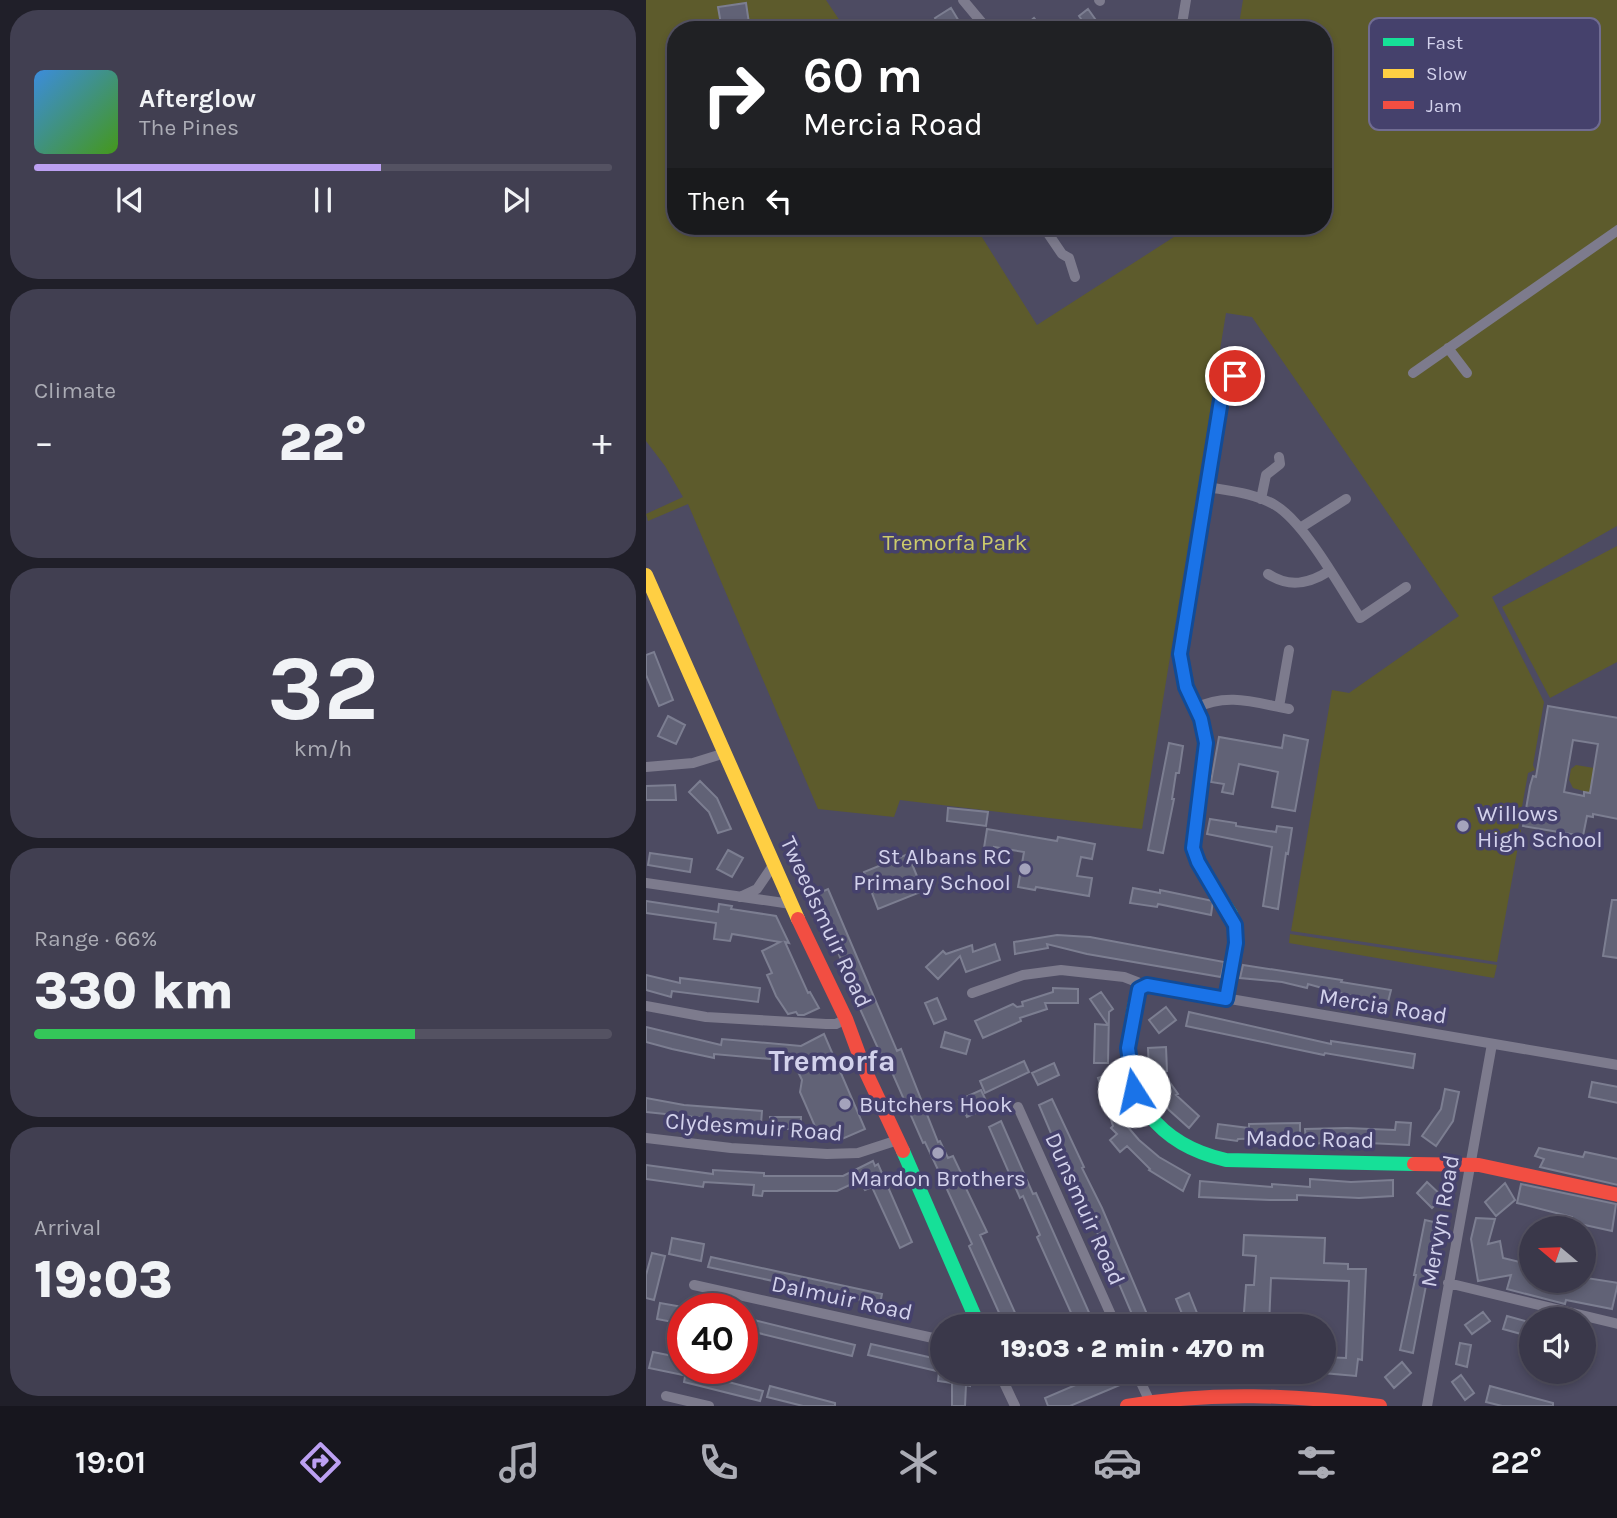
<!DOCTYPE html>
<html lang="en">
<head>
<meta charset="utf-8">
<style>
	:root { --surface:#3a384a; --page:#413f51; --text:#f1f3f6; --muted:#abacb5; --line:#545262; --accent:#bca0f2 }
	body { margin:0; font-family:Karla,sans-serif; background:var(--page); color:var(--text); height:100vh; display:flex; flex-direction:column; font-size:26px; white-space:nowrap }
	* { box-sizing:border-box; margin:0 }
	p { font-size:23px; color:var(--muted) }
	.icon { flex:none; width:38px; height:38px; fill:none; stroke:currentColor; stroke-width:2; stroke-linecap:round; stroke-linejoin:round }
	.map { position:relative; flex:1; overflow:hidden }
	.sheet { display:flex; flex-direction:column; gap:10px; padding:10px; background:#201f29; width:646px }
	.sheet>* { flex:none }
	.guide { position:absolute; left:21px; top:21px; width:665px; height:214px; border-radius:28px; box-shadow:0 4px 10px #0003,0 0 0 2px var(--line); background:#202124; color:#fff; overflow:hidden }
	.needle { width:46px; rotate:289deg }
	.controls { position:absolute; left:873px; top:1216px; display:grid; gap:14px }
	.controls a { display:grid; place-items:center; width:77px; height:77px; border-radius:50%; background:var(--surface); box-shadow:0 4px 10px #0003,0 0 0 2px var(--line); font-size:35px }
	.speed { position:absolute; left:21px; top:1293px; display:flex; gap:14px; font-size:35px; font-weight:700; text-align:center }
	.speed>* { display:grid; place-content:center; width:91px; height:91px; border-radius:50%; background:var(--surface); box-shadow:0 4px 10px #0003,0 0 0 2px var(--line); line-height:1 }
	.speed .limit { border:10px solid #d22; background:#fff; color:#111 }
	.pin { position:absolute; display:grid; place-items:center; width:60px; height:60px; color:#fff; margin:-30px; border:4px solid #fff; border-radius:50%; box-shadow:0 2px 7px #0007 }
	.me { position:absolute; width:77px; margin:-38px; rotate:350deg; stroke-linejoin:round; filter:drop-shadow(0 0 5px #0008) }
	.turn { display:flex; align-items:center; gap:24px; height:147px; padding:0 21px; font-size:32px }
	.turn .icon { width:91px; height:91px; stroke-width:2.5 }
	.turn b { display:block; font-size:49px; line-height:60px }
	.then { display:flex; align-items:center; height:66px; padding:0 21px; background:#0003; gap:14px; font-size:26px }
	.big { font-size:52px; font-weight:800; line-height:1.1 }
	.sheet .widget { flex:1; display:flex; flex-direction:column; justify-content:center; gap:10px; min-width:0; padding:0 24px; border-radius:28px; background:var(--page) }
	.sheet .dial { align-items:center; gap:0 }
	.dial b { font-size:91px; line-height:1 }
	.song { display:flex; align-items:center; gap:21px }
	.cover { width:84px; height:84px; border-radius:10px; background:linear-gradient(135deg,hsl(210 70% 55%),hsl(100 70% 35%)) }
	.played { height:7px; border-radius:4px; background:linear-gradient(90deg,var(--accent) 60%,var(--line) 60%) }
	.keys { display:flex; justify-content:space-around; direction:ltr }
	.heat { display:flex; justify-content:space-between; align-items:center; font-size:38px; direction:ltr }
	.charge { height:10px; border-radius:5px; background:linear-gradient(90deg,#34c759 66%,var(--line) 0) }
	.trip { position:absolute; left:284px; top:1314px; width:406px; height:70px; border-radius:35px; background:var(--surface); box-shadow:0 4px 10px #0003,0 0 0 2px var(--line); font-weight:800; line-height:70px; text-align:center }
	.menu { display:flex; height:112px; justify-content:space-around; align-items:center; background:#17161e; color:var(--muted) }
	.menu .icon { width:49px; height:49px }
	.menu .selected { color:var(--accent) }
	.menu b { font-size:32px; color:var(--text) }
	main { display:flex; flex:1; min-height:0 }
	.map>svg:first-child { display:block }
</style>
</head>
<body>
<main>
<section class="sheet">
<div class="widget">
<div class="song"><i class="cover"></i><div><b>Afterglow</b><p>The Pines</p></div></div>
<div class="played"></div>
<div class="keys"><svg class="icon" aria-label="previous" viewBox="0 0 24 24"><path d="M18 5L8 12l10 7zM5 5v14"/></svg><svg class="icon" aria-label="pause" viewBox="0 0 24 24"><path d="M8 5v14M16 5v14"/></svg><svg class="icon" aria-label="next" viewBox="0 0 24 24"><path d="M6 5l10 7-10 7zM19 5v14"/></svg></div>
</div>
<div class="widget"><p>Climate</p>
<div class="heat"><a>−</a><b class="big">22°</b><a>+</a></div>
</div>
<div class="widget dial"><b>32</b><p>km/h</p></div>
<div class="widget"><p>Range · 66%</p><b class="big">330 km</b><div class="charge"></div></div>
<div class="widget"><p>Arrival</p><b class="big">19:03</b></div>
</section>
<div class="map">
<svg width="972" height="1406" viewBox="0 0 972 1406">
	<rect width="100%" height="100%" fill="#4d4b62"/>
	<path fill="#5d5b2c" d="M0,0H180L200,30H30V226H329L391,325L545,226H677V30H592L597,0H971V526L846,597L898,702L887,765L889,770L882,773L872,829L875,830L851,962L645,931L686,690L703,693L813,616L606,317L580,313L496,829L254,800L248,817L172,809L42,504L2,521L0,514L37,497L19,466L0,441Z
		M971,546V662L904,698L856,607Z
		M930,765L948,768L944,793L927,788L923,780L925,769Z
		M644,934L851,965L848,978L643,943Z"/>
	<path fill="#616276" stroke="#7c7e91" stroke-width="2" fill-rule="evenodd" d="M100,3L104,30H76L72,7Z
		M305,8L314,23L303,30H296L289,18Z
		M442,9L457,30H443L433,16Z
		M388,18L398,30H374Z
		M8,652L27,700L13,706L0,675V655Z
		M902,706L972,718V819L947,814V817L941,816L937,836L877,826L884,786L887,776L890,777ZM927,740L952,744L944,793L938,792V796L918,792Z
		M22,716L39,725L30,744L12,736Z
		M638,735L662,740L649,811L626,807L632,772L593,764L587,794L576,792L578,784L565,782L573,737L636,748Z
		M523,743L537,746L533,773H530L526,799H528L517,853L502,850Z
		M54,781L71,798L85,829L72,833L63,812L43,792Z
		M29,785L30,800H0V786Z
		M302,808L342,812L340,826L301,821Z
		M564,819L590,823V826L630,832L631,826L646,828L642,854L640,853L632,909L617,906L626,847L561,834Z
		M341,829L411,841L412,837L449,844L446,859L435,857L431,876L446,878L443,896L390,887L389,890L372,887L378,852L348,847V850L338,848Z
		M82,850L97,858L86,877L71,869Z
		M4,853L46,859L44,872L2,865Z
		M262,854L277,891L232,909L218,872Z
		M487,888L514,893V890L567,901L565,915L512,904L511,907L484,903Z
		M182,889L251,1051L255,1049L292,1142L294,1141L302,1158L307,1156L317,1177L315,1178L341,1232L334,1235L375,1326H359L323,1246L326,1244L294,1174L279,1142L277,1143L238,1054L235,1055L215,1011L179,919L182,917L171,894Z
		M966,900H972V958L957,956Z
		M0,901L72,912L73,904L86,906L85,909L130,916L143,943L139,942L162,993L164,992L173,1008L158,1015H152L150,1012L142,1014L130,996L121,975L126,973L116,951L134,942L86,934L84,941L68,939L70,923L0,913Z
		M411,935L444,937L578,962L575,977L441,954L401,944L402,948L369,954L368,942Z
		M349,944L354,960L320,972L314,956L292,979L280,967L297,951L300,954L326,945L327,952Z
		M597,965L696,980L695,982L745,990L742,1002L701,995L662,984L661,988L636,982L594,978Z
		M0,975L34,983V978L114,988L112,1002L26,991L25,997L0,990Z
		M407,988L432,989V1003H399L401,1009L374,1018L375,1021L337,1038L329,1021L367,1004L371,1007L377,1006L376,1002L407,992Z
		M455,992L467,1009L463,1012L462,1063H448L449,1024L462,1025L444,999Z
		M291,998L300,1019L288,1024L279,1003Z
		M520,1007L530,1020L513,1033L503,1020Z
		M543,1012L685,1044V1041L769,1054L767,1068L679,1053L678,1055L540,1026Z
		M0,1027L75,1045L76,1039L155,1046L178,1034L219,1129L196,1139L191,1128L171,1131L154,1092L156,1080L147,1061L68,1054V1058L26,1049L0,1042Z
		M299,1032L324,1040L320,1054L295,1047Z
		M520,1047L521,1071L503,1072L502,1048Z
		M378,1061L383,1072L339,1093L334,1081Z
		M408,1063L413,1075L392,1085L386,1073Z
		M467,1073L478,1109L469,1112L493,1140L513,1157L544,1175L537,1191L503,1170L504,1169L481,1146L474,1152L464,1140L471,1134L465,1128L467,1126L452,1078Z
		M520,1077L532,1094L530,1095L553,1116L543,1128L523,1110L506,1087Z
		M946,1082L972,1087V1103L943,1097Z
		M799,1089L813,1092L807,1121L790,1146L776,1136L795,1109Z
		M335,1090L343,1107L321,1117L313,1100Z
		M0,1098L38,1105L116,1111L115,1124L0,1112Z
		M406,1099L438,1167L436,1168L456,1208L506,1326H491L442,1211L440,1212L424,1178L393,1105Z
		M124,1117H155V1129H124Z
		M355,1121L387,1194L390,1193L449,1326H431L391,1237L394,1235L377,1196L374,1198L343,1127Z
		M750,1122L765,1123L763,1145L701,1142L660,1144L659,1129L701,1128L749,1130Z
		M654,1123V1137L592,1139L591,1141L570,1138L572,1124L603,1128V1124Z
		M893,1148L937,1157L939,1152L972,1159V1185L894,1167L898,1159L889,1156Z
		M227,1161L229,1166L232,1164L266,1242L254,1248L226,1187L219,1190L214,1180L191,1191H117L116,1196L107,1195L108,1185L58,1182L57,1187L0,1179V1165L67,1174V1170L118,1173V1176H197Z
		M664,1179L705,1182L747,1180V1196L713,1198L651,1195V1200H624L553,1197L554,1181L626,1187V1184L664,1187Z
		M781,1182L797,1197L786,1208L771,1193Z
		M859,1183L869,1200L850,1216L839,1202Z
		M875,1184L970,1204L966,1231L925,1222L926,1217L871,1203Z
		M830,1218L849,1219L842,1244L854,1241L857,1258L886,1265V1281H940L941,1278L972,1283L966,1309L920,1300L919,1304L861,1289L865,1275L832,1281L825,1239Z
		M779,1220L792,1223L767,1353L754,1350L770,1275H768Z
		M598,1235L679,1238L678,1263L702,1264V1269H720L716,1360L712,1359L710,1376L677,1373V1357L700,1358L703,1281L625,1278L623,1326H597L600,1285H608L610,1256L597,1255Z
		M26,1238L58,1244L55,1261L23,1254Z
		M6,1253L19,1256L8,1300L0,1298V1275Z
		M65,1257L236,1294L234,1304L62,1267Z
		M543,1293L555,1323L548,1326H541L530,1299Z
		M14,1303L37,1307V1324L11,1319Z
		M837,1312L844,1321L826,1334L819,1325Z
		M861,1316L886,1323V1337L857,1329Z
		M96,1317L209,1345L206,1356L96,1329Z
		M814,1343L825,1345L821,1367L810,1364Z
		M225,1344L296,1360V1372H324V1386L320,1385L319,1406H306V1383L292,1381L293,1372H295L222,1355Z
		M7,1352L37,1358V1375L3,1368Z
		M756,1362L765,1373L748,1388L739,1377Z
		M40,1371L117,1391L114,1401L38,1382Z
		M460,1372H469L474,1385L424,1406H402L399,1398Z
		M815,1375L828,1393L819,1400L806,1382Z
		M124,1386L189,1403V1406H157L121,1397Z
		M844,1386L907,1403V1406H856L840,1402Z"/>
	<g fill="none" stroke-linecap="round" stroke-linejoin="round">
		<path stroke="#7d7b8d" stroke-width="10" d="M317,0L342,30
			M453,0L454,1
			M535,30L540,0
			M397,226L416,254L423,258
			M423,258L429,277
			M802,348L821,373
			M767,373L972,230
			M561,487C584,491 608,493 629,505C659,523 694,587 714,618L760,587
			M615,499L620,475L634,464L633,457
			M654,528L700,499
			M622,574C643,588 663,584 683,571
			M633,707L643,650
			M550,708C581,692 610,703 643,709
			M0,767L47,763L79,753
			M0,883L145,904
			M94,897L111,889L128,864
			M326,993L377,975L415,970L478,977L491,982L496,986L514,987L972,1065
			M0,1006L60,1017L180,1024H190L200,1019
			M372,1107L470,1326
			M0,1138L85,1148L181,1154L212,1153L252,1140
			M802,1283L972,1324
			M48,1285L296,1340
			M353,1372L369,1406
			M490,1372L504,1402
			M20,1396L63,1406
			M781,1406L846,1044"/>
		<path stroke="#16e098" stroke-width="14" d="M496,986C488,998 487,1013 485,1027C472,1097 514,1145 580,1160L768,1164
			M580,999L588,961L590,932L585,914L555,868L546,848L560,743L555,719L540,687L534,655L576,393L589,376
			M257,1151L333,1326"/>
		<path stroke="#ffcf43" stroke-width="14" d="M0,575L152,919"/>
		<path stroke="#f24e42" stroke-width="14" d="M152,919L200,1019L218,1068L257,1151
			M768,1164L833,1165L972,1195
			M481,1406C566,1391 649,1395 734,1406"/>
	</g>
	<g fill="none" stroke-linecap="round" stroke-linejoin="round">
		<g stroke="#114b97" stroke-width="18">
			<path id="route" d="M488,1091L482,1048L493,989L501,985L580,999L590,943L589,925L552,862L547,848L560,743L555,719L540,687L534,654L576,394L589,376"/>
		</g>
		<use href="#route" stroke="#1a73e8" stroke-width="12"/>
	</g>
	<g fill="#a4a3bc" stroke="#45416c" stroke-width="2.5">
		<circle cx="817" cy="826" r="7"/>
		<circle cx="379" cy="869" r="7"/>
		<circle cx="199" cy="1104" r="7"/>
		<circle cx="292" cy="1153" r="7"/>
	</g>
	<g text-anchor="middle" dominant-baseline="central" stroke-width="7" stroke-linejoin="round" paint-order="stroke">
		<g font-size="23" fill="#cdcb6b" stroke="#45416c">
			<text x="309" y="542">Tremorfa Park</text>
		</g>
		<g font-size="23" fill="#d3d2ec" stroke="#45416c" text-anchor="start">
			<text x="831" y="813">Willows<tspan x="831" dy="26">High School</tspan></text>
			<text x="365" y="856" text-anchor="end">St Albans RC<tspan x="365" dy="26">Primary School</tspan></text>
			<text x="213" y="1104">Butchers Hook</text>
			<text x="292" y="1178" text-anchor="middle">Mardon Brothers</text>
		</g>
		<g font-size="23" fill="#d3d2ec" stroke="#45416c">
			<text transform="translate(180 922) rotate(65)">Tweedsmuir Road</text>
			<text transform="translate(737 1006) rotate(9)">Mercia Road</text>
			<text transform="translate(108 1127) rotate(4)">Clydesmuir Road</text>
			<text transform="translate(664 1139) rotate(1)">Madoc Road</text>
			<text transform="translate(439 1209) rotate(66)">Dunsmuir Road</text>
			<text transform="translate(794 1221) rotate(-80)">Mervyn Road</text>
			<text transform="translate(196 1298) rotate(12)">Dalmuir Road</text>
		</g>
		<g font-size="30" font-weight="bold" fill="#d3d2ec" stroke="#45416c">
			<text x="186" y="1061">Tremorfa</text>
		</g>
	</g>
	<rect x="723" y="18" width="231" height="112" rx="10" fill="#45416c" stroke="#706c92" stroke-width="2"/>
	<rect x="737" y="38" width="31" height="8" fill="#16e098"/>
	<rect x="737" y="69" width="31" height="9" fill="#ffcf43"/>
	<rect x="737" y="101" width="31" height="8" fill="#f24e42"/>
	<g font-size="19" fill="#d3d2ec">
		<text x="780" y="49">Fast</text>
		<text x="780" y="80">Slow</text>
		<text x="780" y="112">Jam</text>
	</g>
</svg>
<div class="controls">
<a><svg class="needle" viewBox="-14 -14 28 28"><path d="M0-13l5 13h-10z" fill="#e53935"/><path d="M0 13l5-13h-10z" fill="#abacb5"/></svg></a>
<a><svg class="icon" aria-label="sound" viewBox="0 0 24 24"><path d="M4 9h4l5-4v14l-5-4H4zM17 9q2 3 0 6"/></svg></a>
</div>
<div class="speed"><div class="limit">40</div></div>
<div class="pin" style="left:589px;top:376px;background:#d93025"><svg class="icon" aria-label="arrive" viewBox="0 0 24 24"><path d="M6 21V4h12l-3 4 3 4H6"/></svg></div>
<svg class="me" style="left:488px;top:1091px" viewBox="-20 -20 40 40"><circle r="19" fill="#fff"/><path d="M0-13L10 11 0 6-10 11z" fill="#1a73e8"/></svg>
<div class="trip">19:03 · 2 min · 470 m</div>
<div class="guide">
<div class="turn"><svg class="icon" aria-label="right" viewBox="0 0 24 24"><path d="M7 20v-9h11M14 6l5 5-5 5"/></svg><div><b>60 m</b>Mercia Road</div></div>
<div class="then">Then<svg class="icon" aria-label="left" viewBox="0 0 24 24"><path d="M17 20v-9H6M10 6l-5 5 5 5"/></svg></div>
</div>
</div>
</main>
<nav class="menu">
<b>19:01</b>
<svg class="icon selected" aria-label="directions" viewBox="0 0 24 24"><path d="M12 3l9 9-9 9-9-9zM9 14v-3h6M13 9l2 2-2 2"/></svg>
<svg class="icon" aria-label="music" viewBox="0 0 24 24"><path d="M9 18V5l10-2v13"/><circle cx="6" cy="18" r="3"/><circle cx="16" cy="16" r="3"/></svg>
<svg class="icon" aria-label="phone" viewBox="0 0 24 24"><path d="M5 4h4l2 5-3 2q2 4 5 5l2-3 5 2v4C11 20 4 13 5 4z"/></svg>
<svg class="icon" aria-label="climate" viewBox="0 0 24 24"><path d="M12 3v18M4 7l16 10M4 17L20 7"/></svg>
<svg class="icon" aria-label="car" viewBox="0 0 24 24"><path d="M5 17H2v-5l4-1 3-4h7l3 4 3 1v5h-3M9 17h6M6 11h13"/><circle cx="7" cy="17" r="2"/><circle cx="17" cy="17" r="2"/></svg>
<svg class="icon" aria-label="filters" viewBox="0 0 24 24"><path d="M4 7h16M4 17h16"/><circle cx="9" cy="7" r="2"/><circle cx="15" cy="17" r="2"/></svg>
<b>22°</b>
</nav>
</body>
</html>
